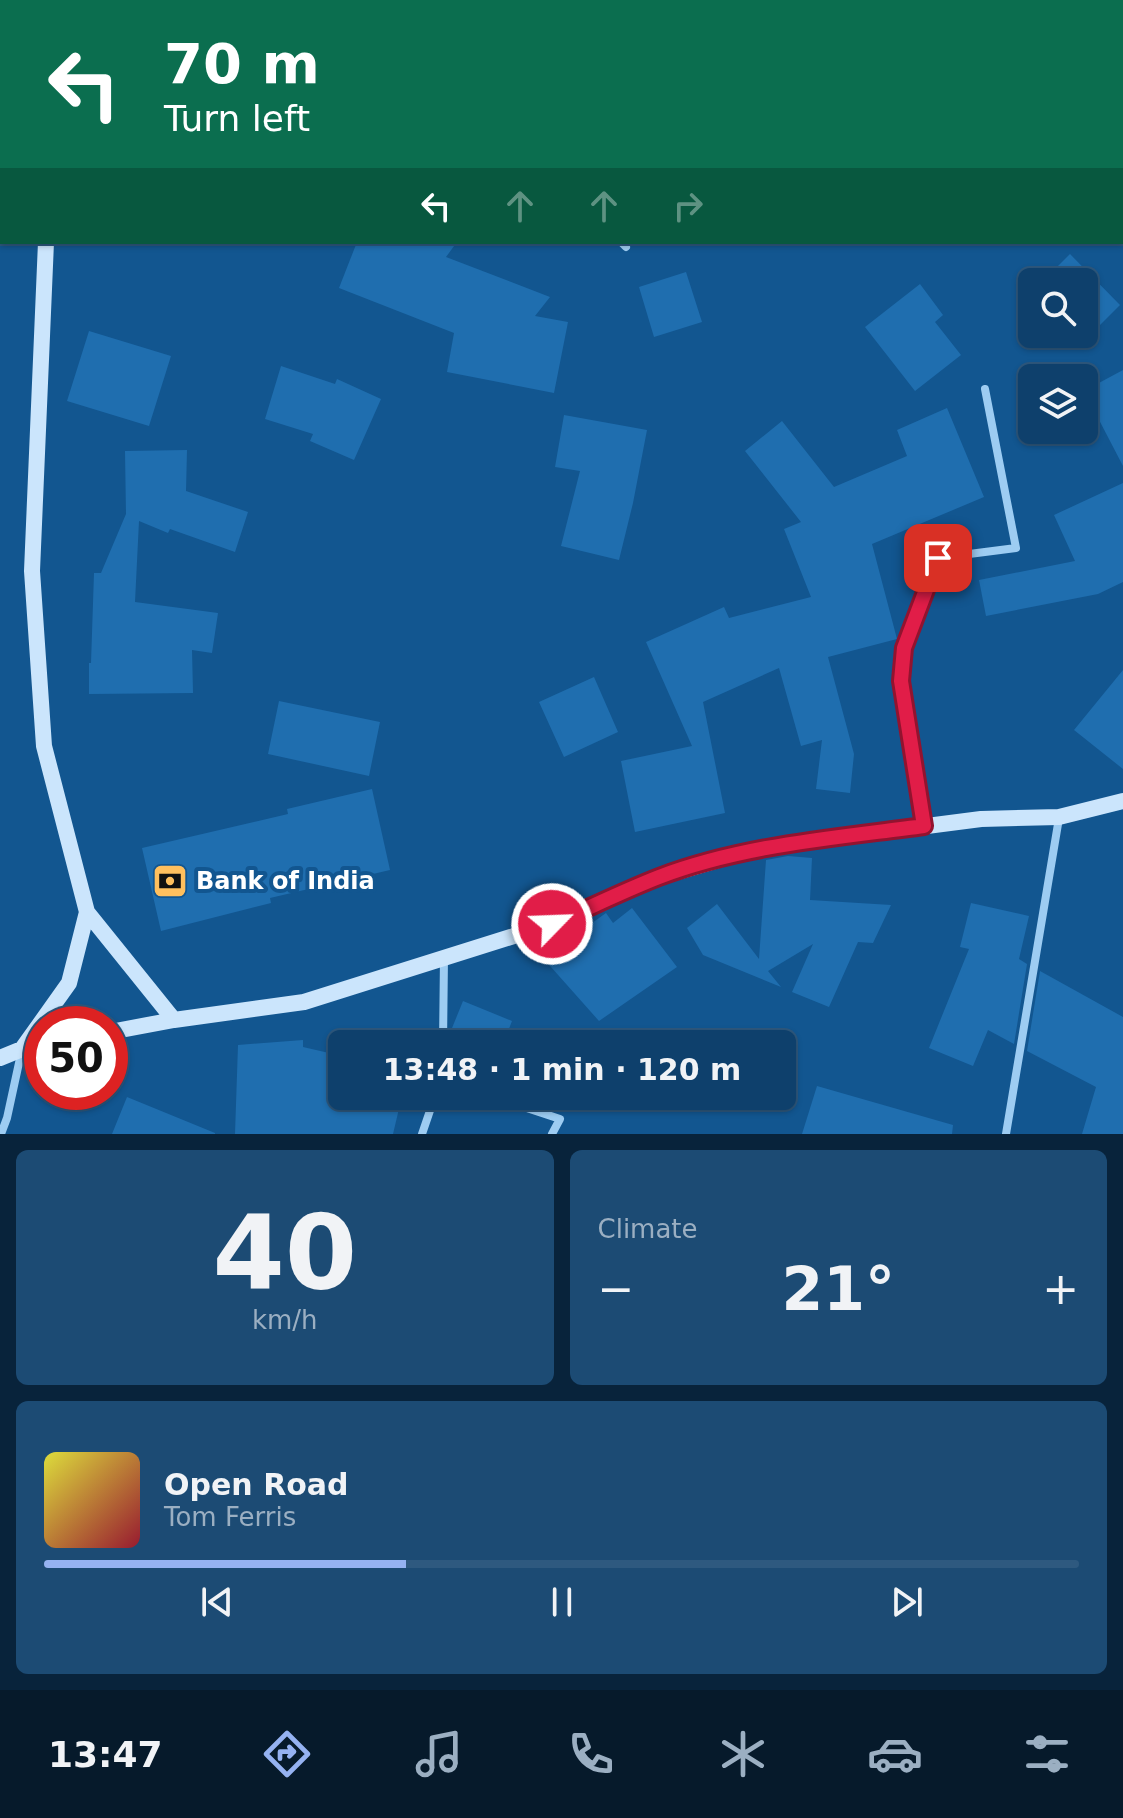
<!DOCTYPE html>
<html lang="en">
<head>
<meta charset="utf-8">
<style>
	:root { --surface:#0e406c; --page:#1c4b74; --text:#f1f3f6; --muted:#9bafc2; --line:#2e597f; --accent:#95b2f1 }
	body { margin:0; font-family:"DejaVu Sans",sans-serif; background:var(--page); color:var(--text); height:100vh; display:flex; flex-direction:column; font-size:30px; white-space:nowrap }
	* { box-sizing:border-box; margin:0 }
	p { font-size:26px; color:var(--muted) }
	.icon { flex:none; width:44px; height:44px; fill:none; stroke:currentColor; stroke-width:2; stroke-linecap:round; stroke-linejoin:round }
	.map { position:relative; height:1134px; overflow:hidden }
	.sheet { display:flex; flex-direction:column; gap:16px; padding:16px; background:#08233b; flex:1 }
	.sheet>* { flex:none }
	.banner { position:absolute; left:0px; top:0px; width:1124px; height:244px; box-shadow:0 2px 6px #0004,0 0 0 2px var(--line); background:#0b6e4f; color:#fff; overflow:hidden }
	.tools { position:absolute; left:1018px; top:268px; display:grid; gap:16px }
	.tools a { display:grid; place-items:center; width:80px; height:80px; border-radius:12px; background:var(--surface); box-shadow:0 2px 6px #0004,0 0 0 2px var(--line); font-size:40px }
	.speed { position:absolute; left:24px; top:1006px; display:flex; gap:16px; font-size:40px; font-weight:700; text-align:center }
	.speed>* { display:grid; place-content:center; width:104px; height:104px; border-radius:50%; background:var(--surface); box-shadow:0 2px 6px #0004,0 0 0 2px var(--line); line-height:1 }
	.speed .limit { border:12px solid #d22; background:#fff; color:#111 }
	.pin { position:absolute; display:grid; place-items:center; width:68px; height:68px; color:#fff; margin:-34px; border-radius:16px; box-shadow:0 4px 12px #0006 }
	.me { position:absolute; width:88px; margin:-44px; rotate:66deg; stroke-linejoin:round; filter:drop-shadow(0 0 6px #0008) }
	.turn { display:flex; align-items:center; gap:28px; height:168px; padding:0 32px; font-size:36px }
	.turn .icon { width:104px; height:104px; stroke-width:2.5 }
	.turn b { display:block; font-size:56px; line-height:68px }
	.lanes { display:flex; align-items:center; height:76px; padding:0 32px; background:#0003; justify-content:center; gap:40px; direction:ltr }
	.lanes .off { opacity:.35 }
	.big { font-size:60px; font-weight:700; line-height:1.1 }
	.sheet .widget { flex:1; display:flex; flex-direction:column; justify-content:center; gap:12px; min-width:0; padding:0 28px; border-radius:12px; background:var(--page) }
	.sheet .dial { align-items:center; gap:0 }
	.dial b { font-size:104px; line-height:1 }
	.song { display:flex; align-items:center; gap:24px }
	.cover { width:96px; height:96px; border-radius:12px; background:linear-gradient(135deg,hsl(60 70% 55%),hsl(350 70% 35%)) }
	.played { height:8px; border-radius:4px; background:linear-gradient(90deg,var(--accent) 35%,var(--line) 35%) }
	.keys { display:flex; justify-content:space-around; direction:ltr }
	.heat { display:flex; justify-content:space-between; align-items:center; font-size:44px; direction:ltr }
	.sheet .tiles { flex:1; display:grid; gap:16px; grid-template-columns:1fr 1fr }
	.widget:last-child { grid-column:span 2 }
	.trip { position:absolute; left:328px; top:1030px; width:468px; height:80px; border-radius:12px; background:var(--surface); box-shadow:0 2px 6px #0004,0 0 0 2px var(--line); font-weight:700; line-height:80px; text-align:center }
	.tabs { display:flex; height:128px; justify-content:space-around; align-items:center; background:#061a2b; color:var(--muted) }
	.tabs .icon { width:56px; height:56px }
	.tabs .on { color:var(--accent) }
	.tabs b { font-size:36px; color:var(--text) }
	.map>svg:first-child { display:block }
</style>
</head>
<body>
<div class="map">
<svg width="1123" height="1134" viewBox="0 0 1123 1134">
	<rect width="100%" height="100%" fill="#125690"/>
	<path fill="#1f6eaf" d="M357,242H457L446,257L550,297L535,316L568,322L554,393L447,372L454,333L339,288Z
		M1070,254L1120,305L1080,345L1068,334H1084V282H1042Z
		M686,272L702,322L654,337L639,287Z
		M920,284L943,315L935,322L961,355L915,391L865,327Z
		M89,331L171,356L149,426L67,401Z
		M281,366L335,384L337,379L381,399L354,460L310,441L313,434L265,419Z
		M1123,370V466L1084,391Z
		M947,408L984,497L872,544L897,639L828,657L854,754L850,793L816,789L822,740L801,746L779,668L703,702L725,813L635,832L621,761L692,746L646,642L724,607L729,618L811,597L784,529L801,522L745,451L782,421L834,487L907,456L897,430Z
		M564,415L647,430L633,503L619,560L561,546L580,471L555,467Z
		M187,450L186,491L248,512L235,552L170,529L168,533L139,521L135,602L218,613L212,653L192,650L193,693L89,694V663H91L94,573H101L126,514L125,451Z
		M1123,483V582L1098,594L986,616L979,580L1075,561L1054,515Z
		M1123,670V769L1074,730Z
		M594,677L618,732L564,757L539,702Z
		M279,701L380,722L369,776L268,754Z
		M372,789L390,870L270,898L271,903L161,931L142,848L288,814L287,809Z
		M788,856L812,858L810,900L891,905L873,943L858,942L829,1007L792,992L813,944L768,971L781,987L703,955L687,928L717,904L759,959L766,860Z
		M971,903L1029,916L1019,959L1027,964L1014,1044L988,1030L973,1066L929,1048L969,949L960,947Z
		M632,908L677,967L599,1021L543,958L606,913L613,923Z
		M1040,971L1123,1017V1134H1082L1096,1087L1027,1051Z
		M463,1001L512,1021L503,1044H450V1033Z
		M303,1040V1047L342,1056V1096H402L393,1134H235L238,1045Z
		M817,1086L953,1125L952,1134H802Z
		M127,1097L215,1133V1134H112Z"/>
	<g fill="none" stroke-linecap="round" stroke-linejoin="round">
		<path stroke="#9dccf2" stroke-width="8" d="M247,0L255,2
			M125,2L126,0
			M621,242L626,247
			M924,826L901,681L904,648L938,558L1016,548L985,389
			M443,1044L444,957
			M491,1096L560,1119L552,1134
			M1,1134L7,1118L22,1049
			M422,1134L435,1096
			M1006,1134L1059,818"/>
		<path stroke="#cbe5fc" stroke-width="16" d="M28,0V2
			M1008,0L1009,2
			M1122,146L1123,147
			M46,242L32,571L44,746L87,912L174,1020
			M110,1032L174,1020L304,1002L552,924L660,877L735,855L803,842L981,819L1059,817L1123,801
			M22,1049L69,983L87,912
			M0,1058L22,1049L42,1045"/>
	</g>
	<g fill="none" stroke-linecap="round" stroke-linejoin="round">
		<g stroke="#92132f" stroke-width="20">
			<path id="route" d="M552,924C587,909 623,891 659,877C743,845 835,838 924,826L901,681L904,648L938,558"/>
		</g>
		<use href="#route" stroke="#e11d48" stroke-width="14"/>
	</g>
	<defs>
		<g id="bank-square" transform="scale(1.8)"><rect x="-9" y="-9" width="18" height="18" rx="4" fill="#ffc05e" stroke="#125690"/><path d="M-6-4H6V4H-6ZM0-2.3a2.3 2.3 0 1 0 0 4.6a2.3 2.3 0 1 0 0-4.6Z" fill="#111"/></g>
	</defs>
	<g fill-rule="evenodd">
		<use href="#bank-square" x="170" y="881"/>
	</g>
	<g text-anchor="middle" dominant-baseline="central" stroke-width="8" stroke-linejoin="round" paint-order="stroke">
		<g font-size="24" font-weight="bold" fill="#fff" stroke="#125690" text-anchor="start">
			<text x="196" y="881">Bank of India</text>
		</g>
	</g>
</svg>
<div class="tools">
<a><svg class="icon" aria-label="search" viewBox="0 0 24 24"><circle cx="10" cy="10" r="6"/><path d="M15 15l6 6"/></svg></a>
<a><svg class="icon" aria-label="layers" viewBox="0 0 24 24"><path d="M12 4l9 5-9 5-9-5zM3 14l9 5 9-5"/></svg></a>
</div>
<div class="speed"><div class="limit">50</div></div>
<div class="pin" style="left:938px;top:558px;background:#d93025"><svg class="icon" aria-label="arrive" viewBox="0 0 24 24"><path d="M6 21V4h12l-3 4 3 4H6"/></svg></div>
<svg class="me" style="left:552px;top:924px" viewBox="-20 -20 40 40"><circle r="17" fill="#e11d48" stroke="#fff" stroke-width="3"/><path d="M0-11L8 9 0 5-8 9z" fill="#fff"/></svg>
<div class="trip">13:48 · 1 min · 120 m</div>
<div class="banner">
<div class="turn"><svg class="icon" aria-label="left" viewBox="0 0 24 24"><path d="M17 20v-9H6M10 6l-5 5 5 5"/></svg><div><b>70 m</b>Turn left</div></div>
<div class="lanes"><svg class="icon" aria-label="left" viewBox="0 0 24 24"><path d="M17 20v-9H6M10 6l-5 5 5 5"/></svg><svg class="icon off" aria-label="ahead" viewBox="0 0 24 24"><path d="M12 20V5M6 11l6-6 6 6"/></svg><svg class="icon off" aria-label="ahead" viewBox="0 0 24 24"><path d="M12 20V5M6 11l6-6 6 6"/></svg><svg class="icon off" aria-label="right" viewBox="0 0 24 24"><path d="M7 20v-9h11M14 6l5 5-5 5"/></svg></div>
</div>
</div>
<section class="sheet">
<div class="tiles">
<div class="widget dial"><b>40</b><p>km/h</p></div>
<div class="widget"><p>Climate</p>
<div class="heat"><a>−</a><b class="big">21°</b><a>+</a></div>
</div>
<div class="widget">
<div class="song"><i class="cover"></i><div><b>Open Road</b><p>Tom Ferris</p></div></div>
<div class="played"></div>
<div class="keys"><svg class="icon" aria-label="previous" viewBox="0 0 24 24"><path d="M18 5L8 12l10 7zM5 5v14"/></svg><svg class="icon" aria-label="pause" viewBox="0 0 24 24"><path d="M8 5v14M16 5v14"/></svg><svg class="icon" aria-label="next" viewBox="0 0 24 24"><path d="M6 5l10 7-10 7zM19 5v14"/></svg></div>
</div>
</div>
</section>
<nav class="tabs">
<b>13:47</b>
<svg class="icon on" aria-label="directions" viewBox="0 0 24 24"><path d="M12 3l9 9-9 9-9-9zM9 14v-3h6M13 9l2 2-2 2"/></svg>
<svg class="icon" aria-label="music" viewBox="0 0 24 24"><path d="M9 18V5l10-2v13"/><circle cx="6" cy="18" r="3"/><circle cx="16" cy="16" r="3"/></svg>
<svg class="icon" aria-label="phone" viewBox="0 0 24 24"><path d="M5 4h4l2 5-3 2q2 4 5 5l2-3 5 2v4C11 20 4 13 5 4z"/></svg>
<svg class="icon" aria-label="climate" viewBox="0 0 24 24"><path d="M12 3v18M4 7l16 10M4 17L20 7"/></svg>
<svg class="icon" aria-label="car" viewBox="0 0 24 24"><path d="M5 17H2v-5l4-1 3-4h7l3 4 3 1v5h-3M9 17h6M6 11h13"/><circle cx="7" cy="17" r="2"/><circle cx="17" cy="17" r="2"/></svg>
<svg class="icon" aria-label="filters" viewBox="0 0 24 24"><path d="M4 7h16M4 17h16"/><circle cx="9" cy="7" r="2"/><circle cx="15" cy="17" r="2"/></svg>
</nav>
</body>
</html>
